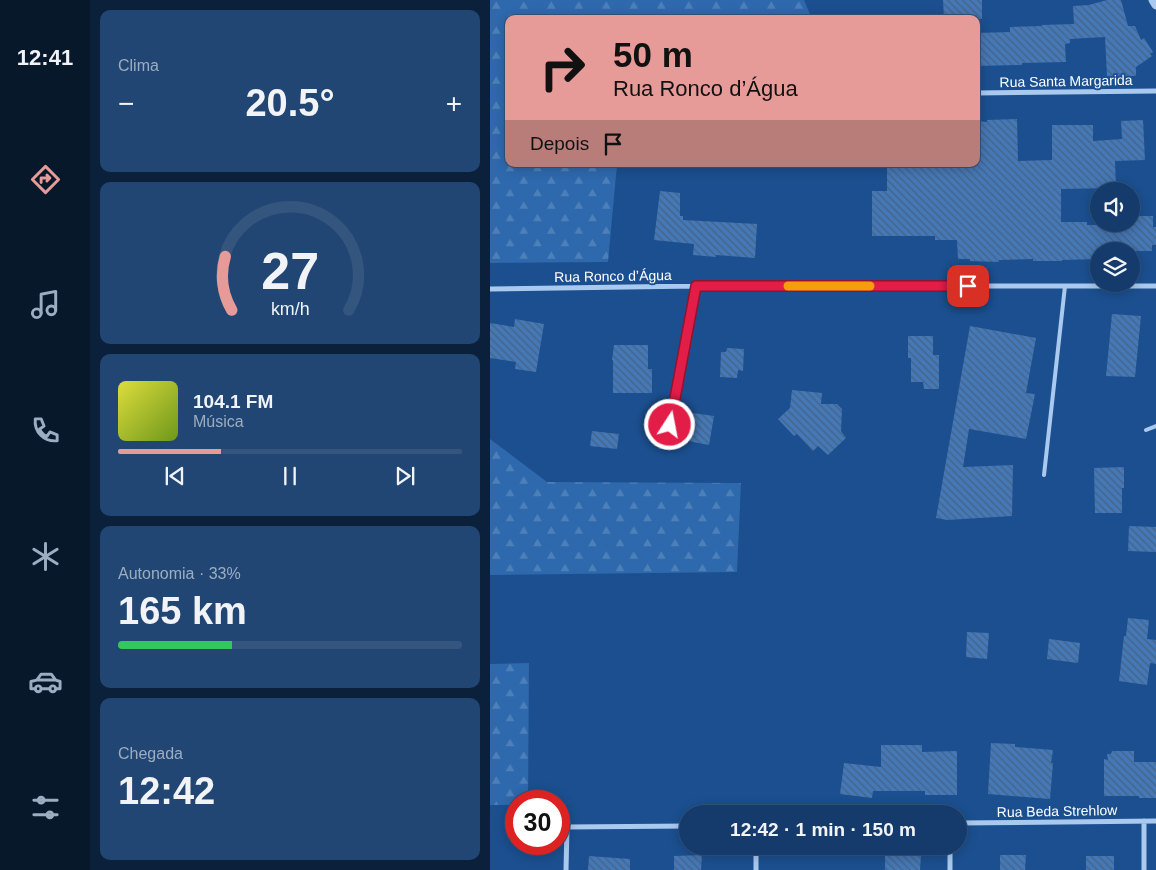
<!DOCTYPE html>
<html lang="pt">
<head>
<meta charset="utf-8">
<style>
	:root { --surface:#143b6b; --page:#214673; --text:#f1f3f6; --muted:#9dadc1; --line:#33557e; --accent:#e69b98 }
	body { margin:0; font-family:Helvetica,sans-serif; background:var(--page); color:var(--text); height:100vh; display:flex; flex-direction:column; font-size:19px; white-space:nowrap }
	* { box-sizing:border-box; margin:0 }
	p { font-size:16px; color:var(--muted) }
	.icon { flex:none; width:28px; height:28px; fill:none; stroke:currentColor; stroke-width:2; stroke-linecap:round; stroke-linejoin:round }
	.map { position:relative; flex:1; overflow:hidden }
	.sheet { display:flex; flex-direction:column; gap:10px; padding:10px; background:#0b203b; width:400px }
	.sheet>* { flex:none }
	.top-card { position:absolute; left:15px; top:15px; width:475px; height:152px; border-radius:10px; box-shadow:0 2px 12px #0003,0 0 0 1px var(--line); background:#e69b98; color:#111; overflow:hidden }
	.buttons { position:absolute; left:600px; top:182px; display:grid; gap:10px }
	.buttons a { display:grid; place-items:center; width:50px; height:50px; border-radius:50%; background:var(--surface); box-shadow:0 2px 12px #0003,0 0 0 1px var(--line); font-size:25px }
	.speed { position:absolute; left:15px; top:790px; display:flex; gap:10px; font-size:25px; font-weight:700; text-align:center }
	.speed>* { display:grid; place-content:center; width:65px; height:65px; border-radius:50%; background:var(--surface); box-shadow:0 2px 12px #0003,0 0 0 1px var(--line); line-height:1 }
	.speed .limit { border:8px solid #d22; background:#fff; color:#111 }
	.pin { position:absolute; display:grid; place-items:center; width:42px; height:42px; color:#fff; margin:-21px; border-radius:10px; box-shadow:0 2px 8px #0006 }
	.me { position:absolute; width:55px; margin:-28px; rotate:11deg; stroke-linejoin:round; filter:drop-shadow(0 0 4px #0008) }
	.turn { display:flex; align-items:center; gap:18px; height:105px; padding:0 25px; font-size:22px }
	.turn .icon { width:65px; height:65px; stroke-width:2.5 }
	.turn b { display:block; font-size:35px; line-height:42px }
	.then { display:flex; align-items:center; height:48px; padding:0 25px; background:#0003; gap:10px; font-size:19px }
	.big { font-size:38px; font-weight:800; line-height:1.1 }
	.sheet .tile { flex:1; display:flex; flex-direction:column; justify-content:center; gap:8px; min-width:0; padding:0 18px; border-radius:10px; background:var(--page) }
	.sheet .dial { align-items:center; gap:0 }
	.dial svg { height:130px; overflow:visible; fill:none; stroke:var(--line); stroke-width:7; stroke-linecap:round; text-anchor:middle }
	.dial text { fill:var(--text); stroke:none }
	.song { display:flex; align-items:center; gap:15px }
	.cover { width:60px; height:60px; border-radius:8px; background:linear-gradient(135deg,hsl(60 70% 55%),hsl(80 70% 35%)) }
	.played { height:5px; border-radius:2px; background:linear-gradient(90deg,var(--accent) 30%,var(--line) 30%) }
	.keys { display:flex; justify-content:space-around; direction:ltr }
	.heat { display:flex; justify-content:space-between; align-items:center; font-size:28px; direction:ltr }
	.charge { height:8px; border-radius:4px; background:linear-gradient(90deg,#34c759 33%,var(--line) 0) }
	.trip { position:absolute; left:189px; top:805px; width:288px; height:50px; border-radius:25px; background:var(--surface); box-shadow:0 2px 12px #0003,0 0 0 1px var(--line); font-weight:800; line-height:50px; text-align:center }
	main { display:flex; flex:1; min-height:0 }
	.tab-bar { display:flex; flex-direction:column; width:90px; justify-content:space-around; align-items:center; background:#08182b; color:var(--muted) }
	.tab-bar .icon { width:35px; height:35px }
	.tab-bar .active { color:var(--accent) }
	.tab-bar b { font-size:22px; color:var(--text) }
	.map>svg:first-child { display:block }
</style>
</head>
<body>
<main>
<nav class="tab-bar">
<b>12:41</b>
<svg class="icon active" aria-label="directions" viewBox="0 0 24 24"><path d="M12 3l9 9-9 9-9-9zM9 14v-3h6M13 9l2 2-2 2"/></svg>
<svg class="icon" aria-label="music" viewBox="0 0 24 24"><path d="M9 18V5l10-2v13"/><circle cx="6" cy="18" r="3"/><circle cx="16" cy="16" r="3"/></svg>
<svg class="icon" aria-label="phone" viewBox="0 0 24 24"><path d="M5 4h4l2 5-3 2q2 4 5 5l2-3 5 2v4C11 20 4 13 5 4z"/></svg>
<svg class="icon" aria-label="climate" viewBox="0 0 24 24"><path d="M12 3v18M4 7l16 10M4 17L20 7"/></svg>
<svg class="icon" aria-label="car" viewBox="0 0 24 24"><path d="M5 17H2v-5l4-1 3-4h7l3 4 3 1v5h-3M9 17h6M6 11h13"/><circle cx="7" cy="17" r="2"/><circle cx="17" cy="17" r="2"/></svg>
<svg class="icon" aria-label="filters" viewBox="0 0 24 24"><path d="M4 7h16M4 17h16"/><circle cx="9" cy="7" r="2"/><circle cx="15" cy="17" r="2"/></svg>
</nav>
<section class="sheet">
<div class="tile"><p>Clima</p>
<div class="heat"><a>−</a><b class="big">20.5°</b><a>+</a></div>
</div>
<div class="tile dial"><svg viewBox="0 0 100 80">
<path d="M14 69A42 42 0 1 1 86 69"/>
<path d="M14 69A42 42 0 0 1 10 36" stroke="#e69b98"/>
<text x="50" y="56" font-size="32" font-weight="700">27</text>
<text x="50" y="72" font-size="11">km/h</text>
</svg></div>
<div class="tile">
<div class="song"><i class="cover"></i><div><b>104.1 FM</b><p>Música</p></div></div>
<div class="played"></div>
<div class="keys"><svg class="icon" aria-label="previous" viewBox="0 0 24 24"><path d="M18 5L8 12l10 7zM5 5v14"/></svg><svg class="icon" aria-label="pause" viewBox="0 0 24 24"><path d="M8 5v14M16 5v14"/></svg><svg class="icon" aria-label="next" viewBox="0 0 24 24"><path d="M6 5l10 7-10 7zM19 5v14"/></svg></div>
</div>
<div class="tile"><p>Autonomia · 33%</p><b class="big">165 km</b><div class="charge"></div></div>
<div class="tile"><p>Chegada</p><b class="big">12:42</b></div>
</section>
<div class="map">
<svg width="666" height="870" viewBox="0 0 666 870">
	<defs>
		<pattern id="forest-firs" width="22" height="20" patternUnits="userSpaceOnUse" patternTransform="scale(1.25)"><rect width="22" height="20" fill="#2e69ad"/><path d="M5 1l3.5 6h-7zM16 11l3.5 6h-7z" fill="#4d80b9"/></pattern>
		<pattern id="building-back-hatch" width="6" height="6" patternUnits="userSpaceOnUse" patternTransform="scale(1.25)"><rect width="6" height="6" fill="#4478b7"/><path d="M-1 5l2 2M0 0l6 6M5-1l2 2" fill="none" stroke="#486282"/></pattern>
	</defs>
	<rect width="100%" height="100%" fill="#1b4f8f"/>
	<path fill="url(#forest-firs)" d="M0,0H314L322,19H19V164H127L118,262L0,263Z
		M0,439L57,482L251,483L247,572L0,575Z
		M39,663L38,801H26V805H0V664Z"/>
	<path fill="url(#building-back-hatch)" d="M453,0H492V19H454Z
		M617,0H631L638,26H645L651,40L654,38L663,52L660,54L662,56L646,67V76H617L615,37L580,39V43L575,44L576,62L532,63V65L486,66V33L520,32V27L552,26V25L584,24L583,6L599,5Z
		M527,119L528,161L562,160V125H603V141L632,139L631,121L653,120L655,160L625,161L626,188L571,189V222H597V225H642V216H663V227H666V245H662V251H609V259L572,260V261H543V259L509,260V262L480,261V259H468L467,240H445V236H382V191H397V164H486V121L497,122V120Z
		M170,191L190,193V216H193V220L267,224L265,258L226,255V257L203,255L204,244L164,240Z
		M622,314L651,316L645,377L616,376Z
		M25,319L54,324L46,372L25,369L26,362L0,358V323L24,327Z
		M480,326L546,338L536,393L545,394L536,439L479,429L473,467L523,465L522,516L457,520L446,518Z
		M418,336H443V355H449V389H434L433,382H421V358H418Z
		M124,345H158V369H162V393H123V360H122Z
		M237,348L254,349L253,371L248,370L247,378L230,377L231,352H236Z
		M302,390L332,393L331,404H347L352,409L351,431L356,438L338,455L328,446L323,451L307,434L304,436L288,419L300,408Z
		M203,413L224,416L219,445L198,441Z
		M102,431L129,434L127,449L100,446Z
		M634,467V488H632V513H605L604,468Z
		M639,526L666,527V552L638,551Z
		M638,618L659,620L657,639L666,640V664L660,663L657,685L629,681L634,636H636Z
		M477,632L499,633L497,659L476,657Z
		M559,639L590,643L588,663L557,659Z
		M501,743L525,744V747L563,750L561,763H563L560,799L498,794Z
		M391,745H432V752L467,751V795H435V791H383L382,798L350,794L354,763L391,767Z
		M622,751H644V762H666V798H649V796H614V759L618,760L617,754H621Z
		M395,854L431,855L430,870H395Z
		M212,855L211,870H184V856Z
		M510,855H536L535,870H510Z
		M99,856L140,859V870H98Z
		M596,856H624V870H596Z"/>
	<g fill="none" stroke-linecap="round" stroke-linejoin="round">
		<path stroke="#a9c9ee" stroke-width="4" d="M656,430L666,426
			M554,475L575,286"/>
		<path stroke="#a9c9ee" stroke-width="5" d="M486,93L666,91
			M0,289L206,286H666
			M180,425L206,286
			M468,823L666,821
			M76,870L77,827L198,826
			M266,870V846
			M460,870V846
			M654,870V821"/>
		<path stroke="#a9c9ee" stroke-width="9" d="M663,0L666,5"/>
	</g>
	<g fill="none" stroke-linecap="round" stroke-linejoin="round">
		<g stroke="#92132f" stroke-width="12">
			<path id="route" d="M180,425L206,286H478"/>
		</g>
		<use href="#route" stroke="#e11d48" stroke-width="9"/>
		<path stroke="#f59e0b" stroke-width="9" d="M298,286H380"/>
	</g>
	<g text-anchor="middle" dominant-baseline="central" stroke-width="4" stroke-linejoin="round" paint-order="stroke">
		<g font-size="14" fill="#fff" stroke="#1b4f8f">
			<text transform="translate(576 81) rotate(-1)">Rua Santa Margarida</text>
			<text transform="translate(123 276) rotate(-1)">Rua Ronco d’Água</text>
			<text transform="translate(567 811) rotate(-1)">Rua Beda Strehlow</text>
		</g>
	</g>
</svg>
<div class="buttons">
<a><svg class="icon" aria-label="sound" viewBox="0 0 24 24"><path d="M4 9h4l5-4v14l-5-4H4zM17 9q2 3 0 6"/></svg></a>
<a><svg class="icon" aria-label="layers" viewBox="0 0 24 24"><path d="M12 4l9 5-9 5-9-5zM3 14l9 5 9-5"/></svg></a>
</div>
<div class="speed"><div class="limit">30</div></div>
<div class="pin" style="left:478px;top:286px;background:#d93025"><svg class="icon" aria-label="arrive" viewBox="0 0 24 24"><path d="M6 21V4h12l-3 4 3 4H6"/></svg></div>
<svg class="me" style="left:180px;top:425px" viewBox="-20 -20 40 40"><circle r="17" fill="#e11d48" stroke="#fff" stroke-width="3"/><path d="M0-11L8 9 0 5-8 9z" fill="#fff"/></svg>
<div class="trip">12:42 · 1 min · 150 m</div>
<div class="top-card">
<div class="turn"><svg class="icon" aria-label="right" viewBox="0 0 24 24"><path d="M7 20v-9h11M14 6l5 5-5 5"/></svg><div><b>50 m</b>Rua Ronco d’Água</div></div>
<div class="then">Depois<svg class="icon" aria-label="arrive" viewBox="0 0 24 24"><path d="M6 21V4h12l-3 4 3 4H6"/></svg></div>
</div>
</div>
</main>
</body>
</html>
